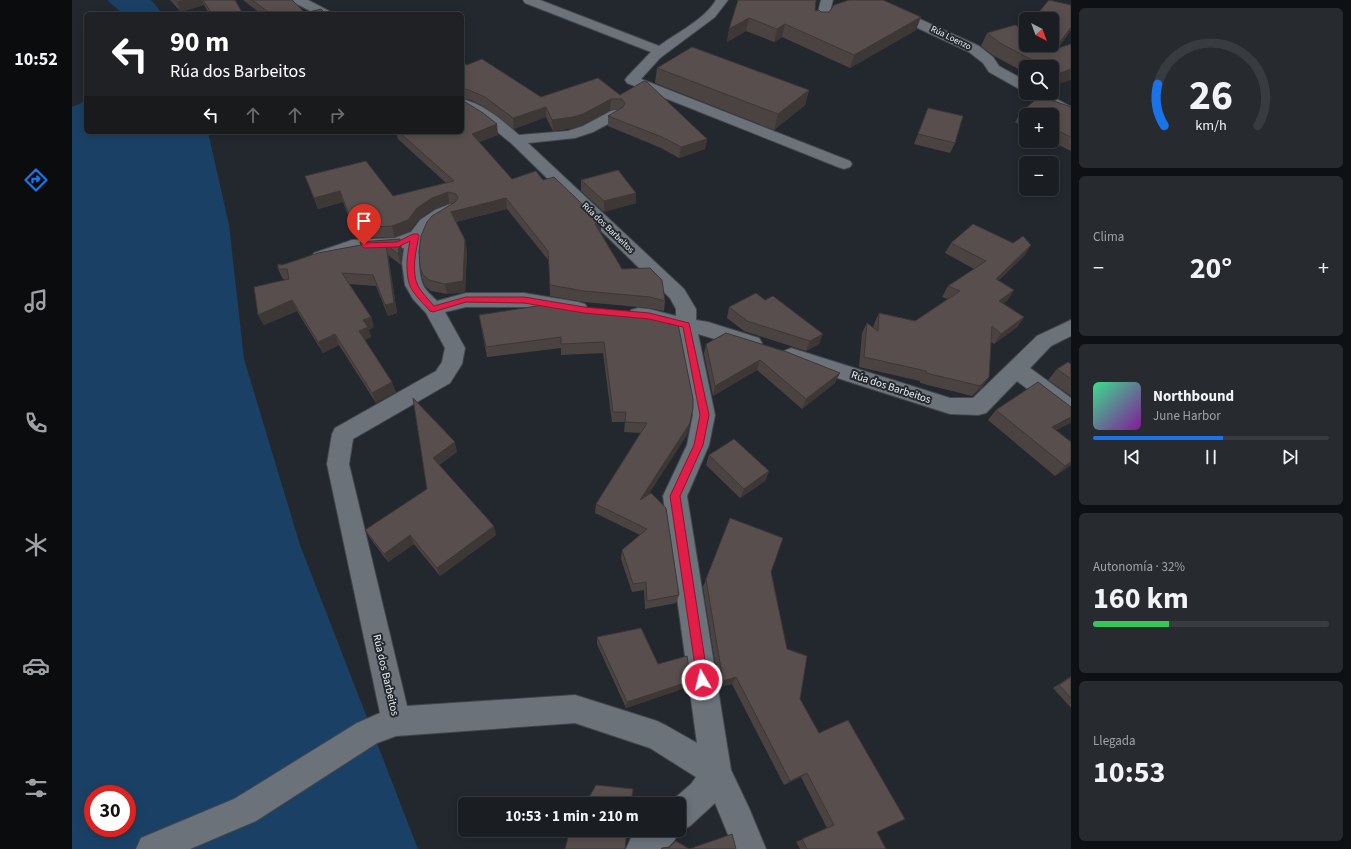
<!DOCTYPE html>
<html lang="es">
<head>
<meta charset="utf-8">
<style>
	:root { --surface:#1a1e22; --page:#272b2f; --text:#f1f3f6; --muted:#9fa2a5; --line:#383c40; --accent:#1a73e8 }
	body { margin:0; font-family:"Source Sans 3",sans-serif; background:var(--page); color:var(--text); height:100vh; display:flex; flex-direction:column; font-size:15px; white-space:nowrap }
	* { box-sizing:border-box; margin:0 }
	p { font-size:13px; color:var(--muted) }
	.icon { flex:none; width:22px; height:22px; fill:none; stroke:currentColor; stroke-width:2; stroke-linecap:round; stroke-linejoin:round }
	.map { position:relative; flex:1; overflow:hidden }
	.panel { display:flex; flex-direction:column; gap:8px; padding:8px; background:#0e1013; width:280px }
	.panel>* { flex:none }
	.hud { position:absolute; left:12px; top:12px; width:380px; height:122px; border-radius:6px; box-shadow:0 2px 10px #0003,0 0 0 1px var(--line); background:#202124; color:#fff; overflow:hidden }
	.needle { width:26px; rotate:139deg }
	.buttons { position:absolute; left:947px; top:12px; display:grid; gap:8px }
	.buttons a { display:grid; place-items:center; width:40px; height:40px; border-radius:6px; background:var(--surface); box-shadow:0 2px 10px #0003,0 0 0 1px var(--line); font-size:20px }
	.speed { position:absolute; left:12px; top:785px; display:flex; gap:8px; font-size:20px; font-weight:700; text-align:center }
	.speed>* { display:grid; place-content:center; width:52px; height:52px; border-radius:50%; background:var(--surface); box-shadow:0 2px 10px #0003,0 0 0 1px var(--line); line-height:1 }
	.speed .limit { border:6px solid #d22; background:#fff; color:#111 }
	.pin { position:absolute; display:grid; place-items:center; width:34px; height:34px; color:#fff; margin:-41px -17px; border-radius:50% 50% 50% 0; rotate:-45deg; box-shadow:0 0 4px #0007 }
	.pin .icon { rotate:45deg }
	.me { position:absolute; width:44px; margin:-22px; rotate:352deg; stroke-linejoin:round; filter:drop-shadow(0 0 3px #0008) }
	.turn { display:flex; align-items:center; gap:14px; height:84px; padding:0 20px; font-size:18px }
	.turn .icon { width:52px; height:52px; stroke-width:2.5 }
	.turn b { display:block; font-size:28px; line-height:34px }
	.lanes { display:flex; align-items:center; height:38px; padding:0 20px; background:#0003; justify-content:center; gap:20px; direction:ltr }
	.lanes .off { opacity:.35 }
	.big { font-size:30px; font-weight:700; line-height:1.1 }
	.panel .widget { flex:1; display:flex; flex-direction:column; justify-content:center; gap:6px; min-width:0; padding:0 14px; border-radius:6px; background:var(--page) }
	.panel .dial { align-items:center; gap:0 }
	.dial svg { height:104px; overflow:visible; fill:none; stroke:var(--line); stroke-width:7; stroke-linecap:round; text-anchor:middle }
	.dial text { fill:var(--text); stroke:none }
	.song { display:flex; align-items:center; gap:12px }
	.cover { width:48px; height:48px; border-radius:6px; background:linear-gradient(135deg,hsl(150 70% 55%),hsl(290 70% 35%)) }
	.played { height:4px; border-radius:2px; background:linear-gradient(90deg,var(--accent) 55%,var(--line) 55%) }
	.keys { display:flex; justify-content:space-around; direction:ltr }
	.heat { display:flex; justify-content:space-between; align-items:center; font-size:22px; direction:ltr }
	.charge { height:6px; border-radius:3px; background:linear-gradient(90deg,#34c759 32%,var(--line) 0) }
	.trip { position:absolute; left:386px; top:797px; width:228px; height:40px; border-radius:6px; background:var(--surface); box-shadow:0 2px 10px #0003,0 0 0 1px var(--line); font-weight:700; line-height:40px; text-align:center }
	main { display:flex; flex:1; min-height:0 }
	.tab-bar { display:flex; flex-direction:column; width:72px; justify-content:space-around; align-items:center; background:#0a0c0e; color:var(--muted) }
	.tab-bar .icon { width:28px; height:28px }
	.tab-bar .current { color:var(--accent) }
	.tab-bar b { font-size:18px; color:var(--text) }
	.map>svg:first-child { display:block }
</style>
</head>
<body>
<main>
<nav class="tab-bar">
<b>10:52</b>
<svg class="icon current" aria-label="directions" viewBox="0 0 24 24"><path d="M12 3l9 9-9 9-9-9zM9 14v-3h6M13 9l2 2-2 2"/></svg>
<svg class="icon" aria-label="music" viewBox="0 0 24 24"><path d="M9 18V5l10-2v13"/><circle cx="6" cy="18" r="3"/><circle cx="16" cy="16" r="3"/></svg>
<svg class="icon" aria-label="phone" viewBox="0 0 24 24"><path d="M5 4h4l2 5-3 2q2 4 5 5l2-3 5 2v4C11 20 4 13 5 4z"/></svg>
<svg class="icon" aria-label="climate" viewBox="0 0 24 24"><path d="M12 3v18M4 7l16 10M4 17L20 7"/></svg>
<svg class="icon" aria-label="car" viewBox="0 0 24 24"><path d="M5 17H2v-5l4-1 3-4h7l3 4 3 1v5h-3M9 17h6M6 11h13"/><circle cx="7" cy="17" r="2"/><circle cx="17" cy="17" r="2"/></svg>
<svg class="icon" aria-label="filters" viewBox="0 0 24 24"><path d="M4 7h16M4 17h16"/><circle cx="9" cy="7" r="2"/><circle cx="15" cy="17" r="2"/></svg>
</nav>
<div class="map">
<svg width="999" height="849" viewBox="0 0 999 849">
	<rect width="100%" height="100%" fill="#23282e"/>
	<path fill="#1a4165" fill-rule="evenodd" d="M35,0H79L91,14H51Z
		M14,101V132H136L157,225L172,359L228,545L346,849H0V107ZM21,794H55V828H21Z"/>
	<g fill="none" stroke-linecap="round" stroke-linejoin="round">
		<g stroke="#42474c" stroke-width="2">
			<path id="minor" d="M221,0H236L257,11L259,14H244L223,3Z
				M451,0H468L587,46C606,32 632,20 644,0H656L643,17L588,58L569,79L778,161L780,164L778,167L772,169L766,167L555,83L553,80L555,77L579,52L453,3Z
				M749,0H761L756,20L754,23H746L744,20Z
				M790,0H806L907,46L921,57L927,66L954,81V91L949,90L917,72L911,63L897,52L792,3Z
				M957,93H974L999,107V117L994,116L959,96Z
				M390,99C412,104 431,121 447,135L496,131L511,126L539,111L544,110L549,111L551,114L549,117L521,132L503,138L456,143L612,289L624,309V320L636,322L687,338L690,343L687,348L680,350L626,334L643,415L637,445L615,496L659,770L677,808L694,849H662L643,803L618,826L607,831L602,841L594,849H554L559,838L567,830H607V804H596L619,784L624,777L578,748L503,723L324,736L305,743L184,821L118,849H64L69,838L162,799L285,723L308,713L255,464L260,434L263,428L364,371L370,362L373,348L354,313L341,299L333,285L330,263L332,248L282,252L248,263L242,261L239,257L242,253L280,240L323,238L339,232L348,220L363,210L378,204L384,205L386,209C381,217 369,220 361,226C347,239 344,268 351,285C354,291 360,296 365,301L394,293H452L506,302L513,304L516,309L513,314L506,316L452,307H394L373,312L393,348L390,364L378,383L281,439L277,464L335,706L503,695L585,721L595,726L625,743L591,496L615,445L621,415L605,330L559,320L556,315L559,310L566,308L577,309L604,316V309L598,298L439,143L413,122L390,108Z
				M999,320V336L979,346L958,368L999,398V419L991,416L945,381L914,413L906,415L878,414L712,361L709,356L712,351L719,348L878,398H901L965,336Z"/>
		</g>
		<use href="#minor" fill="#6b7279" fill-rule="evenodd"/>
	</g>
	<path fill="#4b4342" d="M98,0H163L171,14H137L132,5L109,12Z
		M171,0H220L233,13L254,14H189Z
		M666,0L749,12L844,30L778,68L710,37L702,42L674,31L655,42L657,29Z
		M999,5V30L986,48L999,44L980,86V67H954V73L922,56L909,46L915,33L953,30Z
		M390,62L395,65L469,97L548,95L635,139L633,149L607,158L589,148L536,126V116L547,110H538L510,125L501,128L481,131L474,117L442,129L414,108L399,100L390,98Z
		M585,68L737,90L733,105L702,130L583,83Z
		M999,107V151L979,141H980V115H954V128L943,122L949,112Z
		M856,108L883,143L878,153L842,144Z
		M322,132H390L426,135L407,142L440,179L471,180L529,222V233L550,269L593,301L592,311L577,308L512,302L478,296L477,261L435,209L384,222L395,251L393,292L375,294L359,291L353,286L350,278L348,267L381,203H377L362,209L347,219L338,231L323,237L285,238L271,202L246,209L233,176L321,196L374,183L326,139L325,135Z
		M509,180L564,203L532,212L509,191Z
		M328,239L330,250L329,265L316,255L325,313L316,316L304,286L277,284L299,317L302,327L297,330L299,337L293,340L324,392L304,403L267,345L251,353L225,311L192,325L186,315L215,280L211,279L206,269Z
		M879,243H941L959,245L952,256L926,281L942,290L935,301L931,303L952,317L945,327L922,344L919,342L917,377L910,387L900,396L848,383V381L787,367L790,333L795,323L801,328L802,324L807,313L843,321L876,299L870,297L876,286L902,269L873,253Z
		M657,307L747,344L734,351L672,331L655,318Z
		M512,308L616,433L576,495L607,595L604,603L573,609L572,590L560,592L549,559L550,550L568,535L523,513L524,504L569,433L552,432L553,422H540L531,353L489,355V348L415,357L407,315Z
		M654,333L763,383L730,409L685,370L641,396L632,354L634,344Z
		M999,364V396L976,380L985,369Z
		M341,398L385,452L367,465L424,535L368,576L342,544L316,562L298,538L293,530L355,489Z
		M924,410L984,430L999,442V465L983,476L916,420Z
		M637,455L697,471L693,481L668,498L634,465Z
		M658,518L699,572L715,649L728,699L747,733L814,849H728L724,842L755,828L729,777L712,785L660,684L647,687L631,587Z
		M525,637L586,664L616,687L554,708L525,644Z
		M999,676V708L981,688Z"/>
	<path fill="#3d3736" d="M113,0H130L132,5L109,12L105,2Z
		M849,17L844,30L778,68L782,55Z
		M677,18L674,31L655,42L657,29Z
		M713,24L710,37L702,42L705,29Z
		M999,27V30L976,62L983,49Z
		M999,69V80L980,86V84L986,74Z
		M737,90L733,105L702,130L706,114Z
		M539,99L538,110L510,125L501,128L481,131L480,120Z
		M474,107V117L442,129L441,118Z
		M425,124L426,135L401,144L400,134Z
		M635,139L633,149L607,158L609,147Z
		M268,191L271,202L246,209L242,198Z
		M376,192L377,203L362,209L347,219L338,231L323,237L320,226L360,198Z
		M564,193V203L532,212V201Z
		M434,198L435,209L380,223L379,212Z
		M529,222V233L523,224Z
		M328,239L330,250L329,265L326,254Z
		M393,240L395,251L393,292L375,294L373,284Z
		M314,244L316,255L325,313L316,316L313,305Z
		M959,245L952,256L917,290L924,279Z
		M942,290L935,301L920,311L927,301Z
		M220,300L225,311L192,325L186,315Z
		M299,317L302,327L297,330L299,337L291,341L287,331L291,320Z
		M952,317L945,327L922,344L929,334Z
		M263,334L267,345L251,353L246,342Z
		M751,334L747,344L734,351L738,341Z
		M688,360L685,370L641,396L643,386Z
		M768,373L763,383L730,409L734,399Z
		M917,377L910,387L900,396L908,386Z
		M320,382L324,392L304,403L300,393Z
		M999,417V423L970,437L980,427Z
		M618,423L616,433L567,509L568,500Z
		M383,442L385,452L364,467L361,458Z
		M999,462V465L983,476L993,466Z
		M697,471L693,481L668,498L672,489Z
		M422,526L424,535L368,576L365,568Z
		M338,535L342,544L316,562L312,554Z
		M664,677L660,684L647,687L651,681Z
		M619,681L616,687L554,708L555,702Z
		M735,773L729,777L712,785L718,781Z"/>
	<path fill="#574e4d" stroke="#3d3736" d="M103,0H113L105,2Z
		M131,0H163L171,14H140Z
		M180,0H220L233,13L249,9L254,14H199Z
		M666,0H744L743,11L747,10L749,12H757L762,5L777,0H811L849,17L782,55L713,24L705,29L677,18L657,29Z
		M977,0L999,5V27L983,49L999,44V69L986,74L980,71V67H973L928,43L915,33L943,25L953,30L954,28V45H980V19H961Z
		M620,47L737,90L706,114L585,68Z
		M410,59L469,97L526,78L548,95L572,81L575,82L635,139L609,147L590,137L536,116L551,107L553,103L550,99H539L511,114L501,117L480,120L474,107L441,118L413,97L397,90L390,88V62L395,65Z
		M968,96L999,107V137L980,128V115H955L949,112Z
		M390,100L411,113L425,124L400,134L440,179L464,171L471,180L482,177L529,222L523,224L550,269L578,268L590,280L593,301L578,297L512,291L478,285L476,251L434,198L379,212L393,240L391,281L373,284L357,280L351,275L348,267L347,252L349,236L355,222L360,216L383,202L386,198L384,194L376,192L360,198L345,208L336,220L320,226L282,228L268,191L242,198L233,176L294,161L321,196L382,181L327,132H390Z
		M856,108L891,116L883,143L846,134Z
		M546,170L564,193L532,201L509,180Z
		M901,224L941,243L951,236L959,245L924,279L942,290L927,301L952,317L929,334L920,326L917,377L908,386L854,373V371L792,357L795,323L806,331L807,313L843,321L888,291L876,286L914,261L879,243Z
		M328,239L326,254L314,244L322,303L313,305L301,275L270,273L299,317L291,320L296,327L287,331L320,382L300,393L263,334L246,342L220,300L186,315L182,287L217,279L215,269H206V264L210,265L246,253L289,245L288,242Z
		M684,293L693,300L701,296L751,334L738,341L675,321L657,307Z
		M478,302L512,308L578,314L596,318V324H606L621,399V408L618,423L568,500L579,493L594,508L607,595L575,601L574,582L561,584L550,550L575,529L524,504L575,423L553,422L554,412H541L532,342L489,344V337L414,347L407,315L478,304Z
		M654,333L715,352L768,373L734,399L688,360L643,386L634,344Z
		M996,362L999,364V379L985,369Z
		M966,382L999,407V417L980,427L999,442V462L993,466L924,410Z
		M341,398L383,442L361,458L422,526L365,568L338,535L312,554L293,530L355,489Z
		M662,439L697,471L672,489L637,455Z
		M658,518L711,538L699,572L715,649L735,656L728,699L747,733L776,720L833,819L805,832L814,849H735L730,839L762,825L735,773L718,781L664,677L651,681L634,579Z
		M569,628L586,664L615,656L619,681L555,702L525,637Z
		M999,677V698L987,685Z
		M524,785L561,789L559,804H513Z
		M498,830H555L553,849H493Z
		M660,834L664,849H589L590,848L598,847L604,841L617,849Z"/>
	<path fill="#e11d48" stroke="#92132f" d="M341,234H346L347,236C344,250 339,272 346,286C350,293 357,300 362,306L394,297H452L512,307L577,313L617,323L637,415L631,445L608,496L636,680L635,684L630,686L626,684L625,680L598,496L622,445L628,415L611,327L577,319L512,313L452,303L394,302L361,312L358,311C352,304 342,295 338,286C333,273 335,255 338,241L326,247L292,248L289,245L292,243L325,242Z"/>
	<g text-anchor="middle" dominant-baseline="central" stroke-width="4" stroke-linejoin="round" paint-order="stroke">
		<g font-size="9" fill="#edf1f5" stroke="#23282e">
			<text transform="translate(879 38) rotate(26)">Rúa Loenzo</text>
			<text transform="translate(536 228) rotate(44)">Rúa dos Barbeitos</text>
		</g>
		<g font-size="11" fill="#edf1f5" stroke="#23282e">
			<text transform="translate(819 387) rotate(18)">Rúa dos Barbeitos</text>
			<text transform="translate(314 675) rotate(77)">Rúa dos Barbeitos</text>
		</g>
	</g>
</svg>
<div class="buttons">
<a><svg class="needle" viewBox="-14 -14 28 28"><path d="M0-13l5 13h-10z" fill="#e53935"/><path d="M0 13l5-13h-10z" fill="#9fa2a5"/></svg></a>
<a><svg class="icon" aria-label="search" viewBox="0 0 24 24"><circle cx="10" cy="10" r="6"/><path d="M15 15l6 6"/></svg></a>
<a>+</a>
<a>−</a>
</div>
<div class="speed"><div class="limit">30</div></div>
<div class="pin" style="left:292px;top:245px;background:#d93025"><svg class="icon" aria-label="arrive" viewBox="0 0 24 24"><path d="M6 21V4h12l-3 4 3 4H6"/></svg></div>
<svg class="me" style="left:630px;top:680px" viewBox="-20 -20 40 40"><circle r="17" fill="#e11d48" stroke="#fff" stroke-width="3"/><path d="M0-11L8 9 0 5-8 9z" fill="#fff"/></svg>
<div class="trip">10:53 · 1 min · 210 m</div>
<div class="hud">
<div class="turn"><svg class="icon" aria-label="left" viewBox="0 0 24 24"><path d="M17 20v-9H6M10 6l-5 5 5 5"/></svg><div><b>90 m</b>Rúa dos Barbeitos</div></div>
<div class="lanes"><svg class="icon" aria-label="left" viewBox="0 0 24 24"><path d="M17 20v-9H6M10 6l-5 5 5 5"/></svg><svg class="icon off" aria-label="ahead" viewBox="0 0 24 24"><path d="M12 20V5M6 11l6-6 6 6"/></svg><svg class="icon off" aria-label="ahead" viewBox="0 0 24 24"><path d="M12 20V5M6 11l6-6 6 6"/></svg><svg class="icon off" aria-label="right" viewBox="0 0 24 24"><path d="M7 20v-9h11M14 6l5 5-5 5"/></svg></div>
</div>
</div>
<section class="panel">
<div class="widget dial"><svg viewBox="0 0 100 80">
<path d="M14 69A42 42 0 1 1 86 69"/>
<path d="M14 69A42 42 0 0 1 9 37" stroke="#1a73e8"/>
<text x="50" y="56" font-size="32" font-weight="700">26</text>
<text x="50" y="72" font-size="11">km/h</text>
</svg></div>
<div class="widget"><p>Clima</p>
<div class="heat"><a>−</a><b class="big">20°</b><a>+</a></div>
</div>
<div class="widget">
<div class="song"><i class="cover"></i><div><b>Northbound</b><p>June Harbor</p></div></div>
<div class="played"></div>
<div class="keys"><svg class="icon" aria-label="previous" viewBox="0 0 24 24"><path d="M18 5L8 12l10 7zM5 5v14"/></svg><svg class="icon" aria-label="pause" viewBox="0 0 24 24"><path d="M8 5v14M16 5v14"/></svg><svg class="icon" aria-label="next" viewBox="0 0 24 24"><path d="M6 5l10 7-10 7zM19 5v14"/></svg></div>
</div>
<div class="widget"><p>Autonomía · 32%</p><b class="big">160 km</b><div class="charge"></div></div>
<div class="widget"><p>Llegada</p><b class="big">10:53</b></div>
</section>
</main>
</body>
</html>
